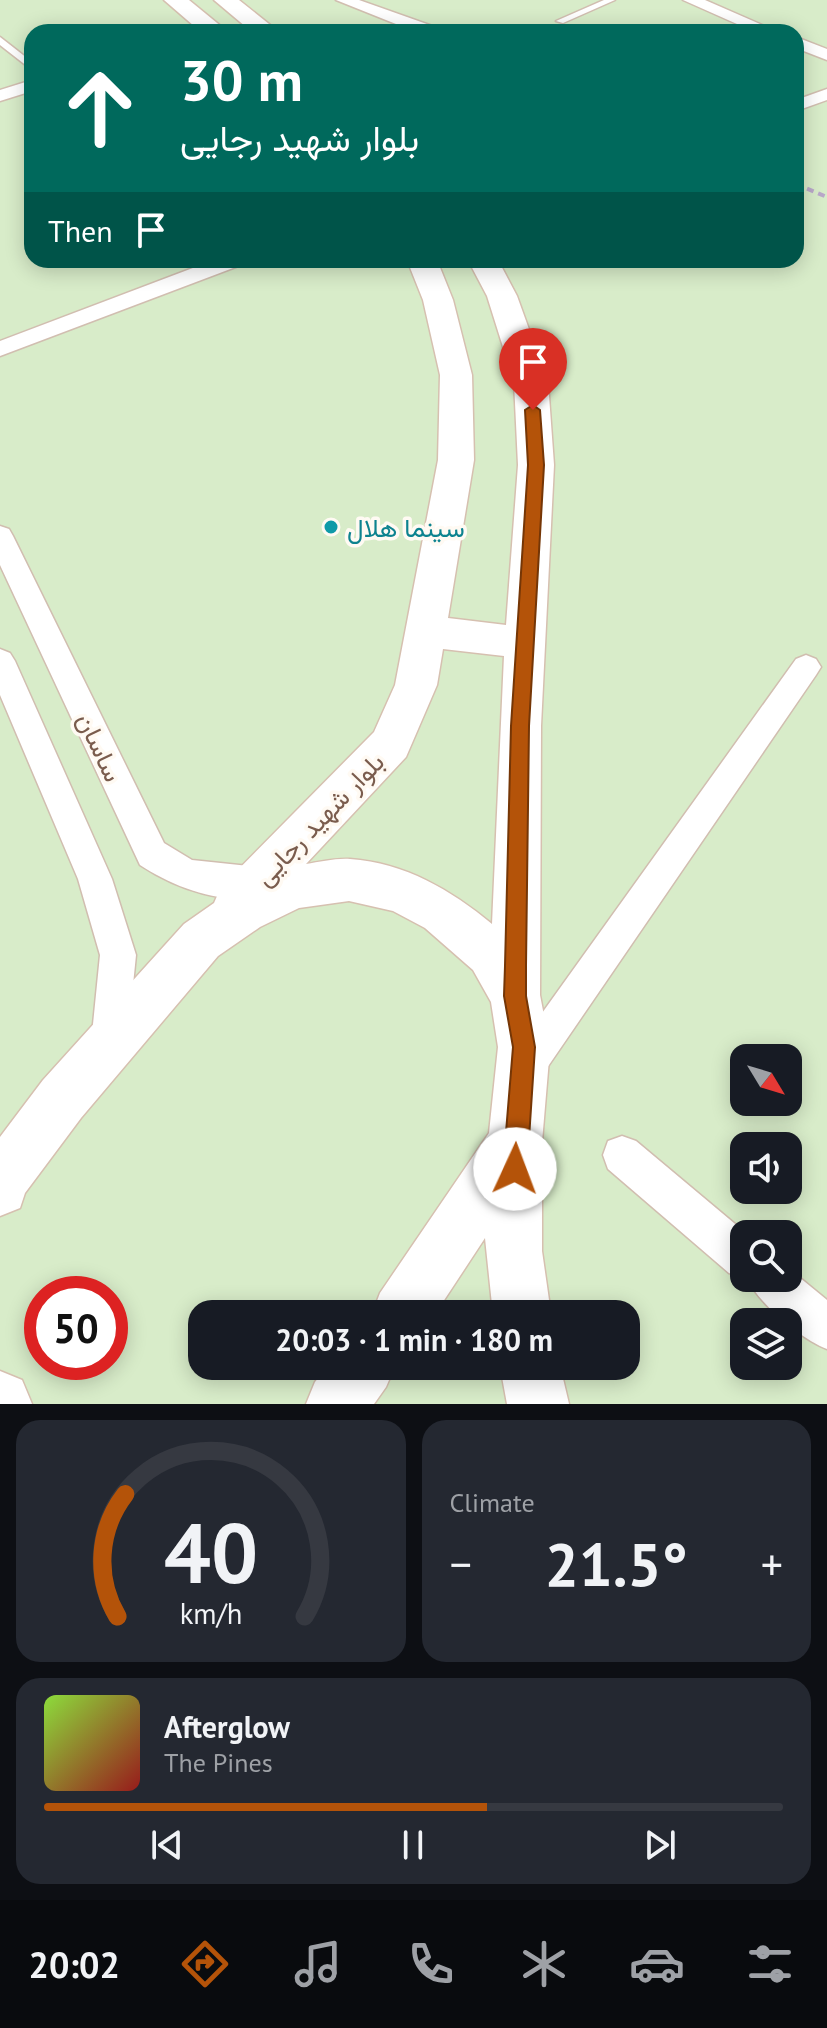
<!DOCTYPE html>
<html lang="en">
<head>
<meta charset="utf-8">
<style>
	:root { --surface:#171b24; --page:#242831; --text:#f1f3f6; --muted:#9ea1a6; --line:#363941; --accent:#b45309 }
	body { margin:0; font-family:"PT Sans",Vazirmatn,sans-serif; background:var(--page); color:var(--text); height:100vh; display:flex; flex-direction:column; font-size:30px; white-space:nowrap }
	* { box-sizing:border-box; margin:0 }
	p { font-size:26px; color:var(--muted) }
	.icon { flex:none; width:44px; height:44px; fill:none; stroke:currentColor; stroke-width:2; stroke-linecap:round; stroke-linejoin:round }
	.map { position:relative; height:1404px; overflow:hidden }
	.details { display:flex; flex-direction:column; gap:16px; padding:16px; background:#0d0f14; flex:1 }
	.details>* { flex:none }
	.guide { position:absolute; left:24px; top:24px; width:780px; height:244px; border-radius:24px; box-shadow:0 4px 20px #0003; background:#00695c; color:#fff; overflow:hidden }
	.needle { width:52px; rotate:128deg }
	.controls { position:absolute; left:730px; top:1044px; display:grid; gap:16px }
	.controls a { display:grid; place-items:center; width:72px; height:72px; border-radius:16px; background:var(--surface); box-shadow:0 4px 20px #0003; font-size:40px }
	.speed { position:absolute; left:24px; top:1276px; display:flex; gap:16px; font-size:40px; font-weight:700; text-align:center }
	.speed>* { display:grid; place-content:center; width:104px; height:104px; border-radius:50%; background:var(--surface); box-shadow:0 4px 20px #0003; line-height:1 }
	.speed .limit { border:12px solid #d22; background:#fff; color:#111 }
	.pin { position:absolute; display:grid; place-items:center; width:68px; height:68px; color:#fff; margin:-82px -34px; border-radius:50% 50% 50% 0; rotate:-45deg; box-shadow:0 0 8px #0007 }
	.pin .icon { rotate:45deg }
	.me { position:absolute; width:88px; margin:-44px; rotate:2deg; stroke-linejoin:round; filter:drop-shadow(0 0 6px #0008) }
	.turn { display:flex; align-items:center; gap:28px; height:168px; padding:0 24px; font-size:36px }
	.turn .icon { width:104px; height:104px; stroke-width:2.5 }
	.turn b { display:block; font-size:56px; line-height:68px }
	.then { display:flex; align-items:center; height:76px; padding:0 24px; background:#0003; gap:16px; font-size:30px }
	.big { font-size:60px; font-weight:600; line-height:1.1 }
	.details .card { flex:1; display:flex; flex-direction:column; justify-content:center; gap:12px; min-width:0; padding:0 28px; border-radius:24px; background:var(--page) }
	.details .dial { align-items:center; gap:0 }
	.dial svg { height:208px; overflow:visible; fill:none; stroke:var(--line); stroke-width:7; stroke-linecap:round; text-anchor:middle }
	.dial text { fill:var(--text); stroke:none }
	.song { display:flex; align-items:center; gap:24px }
	.cover { width:96px; height:96px; border-radius:12px; background:linear-gradient(135deg,hsl(90 70% 55%),hsl(0 70% 35%)) }
	.played { height:8px; border-radius:4px; background:linear-gradient(90deg,var(--accent) 60%,var(--line) 60%) }
	.keys { display:flex; justify-content:space-around; direction:ltr }
	.heat { display:flex; justify-content:space-between; align-items:center; font-size:44px; direction:ltr }
	.details .tiles { flex:1; display:grid; gap:16px; grid-template-columns:1fr 1fr }
	.card:last-child { grid-column:span 2 }
	.trip { position:absolute; left:188px; top:1300px; width:452px; height:80px; border-radius:24px; background:var(--surface); box-shadow:0 4px 20px #0003; font-weight:600; line-height:80px; text-align:center }
	.tab-bar { display:flex; height:128px; justify-content:space-around; align-items:center; background:#090b0e; color:var(--muted) }
	.tab-bar .icon { width:56px; height:56px }
	.tab-bar .current { color:var(--accent) }
	.tab-bar b { font-size:36px; color:var(--text) }
	.map>svg:first-child { display:block }
</style>
</head>
<body>
<div class="map">
<svg width="827" height="1404" viewBox="0 0 827 1404">
	<rect width="100%" height="100%" fill="#fdf6ec"/>
	<path fill="#d8ecc9" fill-rule="evenodd" d="M0,0H827V1404H0ZM32,32H796V260H32ZM744,1058H788V1102H744ZM744,1146H788V1190H744ZM744,1234H788V1278H744ZM42,1294H110V1362H42ZM202,1314H626V1366H202ZM744,1322H788V1366H744Z"/>
	<g fill="none" stroke-linecap="round" stroke-linejoin="round">
		<g stroke="#d1beb0" stroke-width="3">
			<path id="service" d="M604,0H615L563,23L556,21Z
				M0,37L32,62V70L0,45Z"/>
		</g>
		<g stroke="#d1beb0" stroke-width="3">
			<path id="minor" d="M336,0H359L438,28L440,32H416Z
				M683,0H705L778,32H755Z
				M206,19L214,24C204,34 188,32 174,32Z
				M796,37L827,49V60L796,48Z
				M32,80V91L0,101V90Z
				M827,89V100L796,111V100Z
				M214,260H244L241,265L0,356V341Z
				M0,526L9,529L13,536L164,843L192,860L259,867L271,871L276,882L271,893C229,909 175,888 140,865L0,565Z
				M0,649L10,653L15,661L112,879L136,955L127,1044L122,1057L109,1062L96,1057L91,1044L100,955L78,879L0,695Z
				M806,655L816,659L821,667L816,675L538,1081L525,1087L512,1081L506,1068L512,1055L796,659Z
				M622,1136L636,1141L747,1234H744L745,1278L729,1273L608,1169L603,1155L608,1141Z
				M788,1268L827,1300V1349C801,1339 758,1303 747,1278H788Z"/>
		</g>
		<g stroke="#d6c0b0" stroke-width="3">
			<path id="secondary" d="M164,0H189L228,32H201Z
				M214,0H239L279,32H252Z
				M407,260H437L453,300L472,375L474,460L448,618L506,625L518,465L514,382L487,296L468,260H498L517,296L548,382L554,465L541,726L540,995L550,1047L542,1142V1251L551,1314H493L485,1238L435,1314H372L380,1293L489,1133L498,1047L491,1002L473,970L425,928L393,911L349,901L299,908L260,927L218,956L81,1118L25,1193L20,1208L0,1216V1137L43,1080L184,924L214,903L221,887L374,732L395,685L438,460L440,375L423,300ZM443,649L504,656L492,924C451,890 405,863 350,859C336,858 320,862 306,864L406,757L437,685Z
				M328,1366H395L386,1387L374,1404H306L315,1382Z
				M500,1366H560L569,1404H507Z
				M0,1371L22,1380L32,1404H0Z"/>
		</g>
		<use href="#service" fill="#fff" fill-rule="evenodd"/>
		<use href="#minor" fill="#fff" fill-rule="evenodd"/>
		<use href="#secondary" fill="#fff" fill-rule="evenodd"/>
		<path stroke="#b9a8c9" stroke-width="4" stroke-dasharray="7 5" stroke-linecap="butt" d="M796,184L827,197"/>
	</g>
	<path fill="#b45309" stroke="#753606" stroke-width="2" d="M533,405L540,410L544,465L529,726L526,966V996L535,1047L527,1169L523,1178L515,1181L506,1178L503,1169L513,1047L504,996L505,966L511,726L528,465L525,410Z"/>
	<circle fill="#0f9aa8" stroke="#fffaf3" stroke-width="3" cx="331" cy="527" r="8"/>
	<g text-anchor="middle" dominant-baseline="central" stroke-width="7" stroke-linejoin="round" paint-order="stroke">
		<g font-size="26" fill="#0d838f" stroke="#fffaf3" text-anchor="start">
			<text x="347" y="527">سینما هلال</text>
		</g>
		<g font-size="26" fill="#7a5c4d" stroke="#fffaf3">
			<text transform="translate(100 747) rotate(65)">ساسان</text>
			<text transform="translate(319 819) rotate(-46)">بلوار شهید رجایی</text>
		</g>
	</g>
</svg>
<div class="controls">
<a><svg class="needle" viewBox="-14 -14 28 28"><path d="M0-13l5 13h-10z" fill="#e53935"/><path d="M0 13l5-13h-10z" fill="#9ea1a6"/></svg></a>
<a><svg class="icon" aria-label="sound" viewBox="0 0 24 24"><path d="M4 9h4l5-4v14l-5-4H4zM17 9q2 3 0 6"/></svg></a>
<a><svg class="icon" aria-label="search" viewBox="0 0 24 24"><circle cx="10" cy="10" r="6"/><path d="M15 15l6 6"/></svg></a>
<a><svg class="icon" aria-label="layers" viewBox="0 0 24 24"><path d="M12 4l9 5-9 5-9-5zM3 14l9 5 9-5"/></svg></a>
</div>
<div class="speed"><div class="limit">50</div></div>
<div class="pin" style="left:533px;top:410px;background:#d93025"><svg class="icon" aria-label="arrive" viewBox="0 0 24 24"><path d="M6 21V4h12l-3 4 3 4H6"/></svg></div>
<svg class="me" style="left:515px;top:1169px" viewBox="-20 -20 40 40"><circle r="19" fill="#fff"/><path d="M0-13L10 11 0 6-10 11z" fill="#b45309"/></svg>
<div class="trip">20:03 · 1 min · 180 m</div>
<div class="guide">
<div class="turn"><svg class="icon" aria-label="ahead" viewBox="0 0 24 24"><path d="M12 20V5M6 11l6-6 6 6"/></svg><div><b>30 m</b>بلوار شهید رجایی</div></div>
<div class="then">Then<svg class="icon" aria-label="arrive" viewBox="0 0 24 24"><path d="M6 21V4h12l-3 4 3 4H6"/></svg></div>
</div>
</div>
<section class="details">
<div class="tiles">
<div class="card dial"><svg viewBox="0 0 100 80">
<path d="M14 69A42 42 0 1 1 86 69"/>
<path d="M14 69A42 42 0 0 1 17 22" stroke="#b45309"/>
<text x="50" y="56" font-size="32" font-weight="700">40</text>
<text x="50" y="72" font-size="11">km/h</text>
</svg></div>
<div class="card"><p>Climate</p>
<div class="heat"><a>−</a><b class="big">21.5°</b><a>+</a></div>
</div>
<div class="card">
<div class="song"><i class="cover"></i><div><b>Afterglow</b><p>The Pines</p></div></div>
<div class="played"></div>
<div class="keys"><svg class="icon" aria-label="previous" viewBox="0 0 24 24"><path d="M18 5L8 12l10 7zM5 5v14"/></svg><svg class="icon" aria-label="pause" viewBox="0 0 24 24"><path d="M8 5v14M16 5v14"/></svg><svg class="icon" aria-label="next" viewBox="0 0 24 24"><path d="M6 5l10 7-10 7zM19 5v14"/></svg></div>
</div>
</div>
</section>
<nav class="tab-bar">
<b>20:02</b>
<svg class="icon current" aria-label="directions" viewBox="0 0 24 24"><path d="M12 3l9 9-9 9-9-9zM9 14v-3h6M13 9l2 2-2 2"/></svg>
<svg class="icon" aria-label="music" viewBox="0 0 24 24"><path d="M9 18V5l10-2v13"/><circle cx="6" cy="18" r="3"/><circle cx="16" cy="16" r="3"/></svg>
<svg class="icon" aria-label="phone" viewBox="0 0 24 24"><path d="M5 4h4l2 5-3 2q2 4 5 5l2-3 5 2v4C11 20 4 13 5 4z"/></svg>
<svg class="icon" aria-label="climate" viewBox="0 0 24 24"><path d="M12 3v18M4 7l16 10M4 17L20 7"/></svg>
<svg class="icon" aria-label="car" viewBox="0 0 24 24"><path d="M5 17H2v-5l4-1 3-4h7l3 4 3 1v5h-3M9 17h6M6 11h13"/><circle cx="7" cy="17" r="2"/><circle cx="17" cy="17" r="2"/></svg>
<svg class="icon" aria-label="filters" viewBox="0 0 24 24"><path d="M4 7h16M4 17h16"/><circle cx="9" cy="7" r="2"/><circle cx="15" cy="17" r="2"/></svg>
</nav>
</body>
</html>
